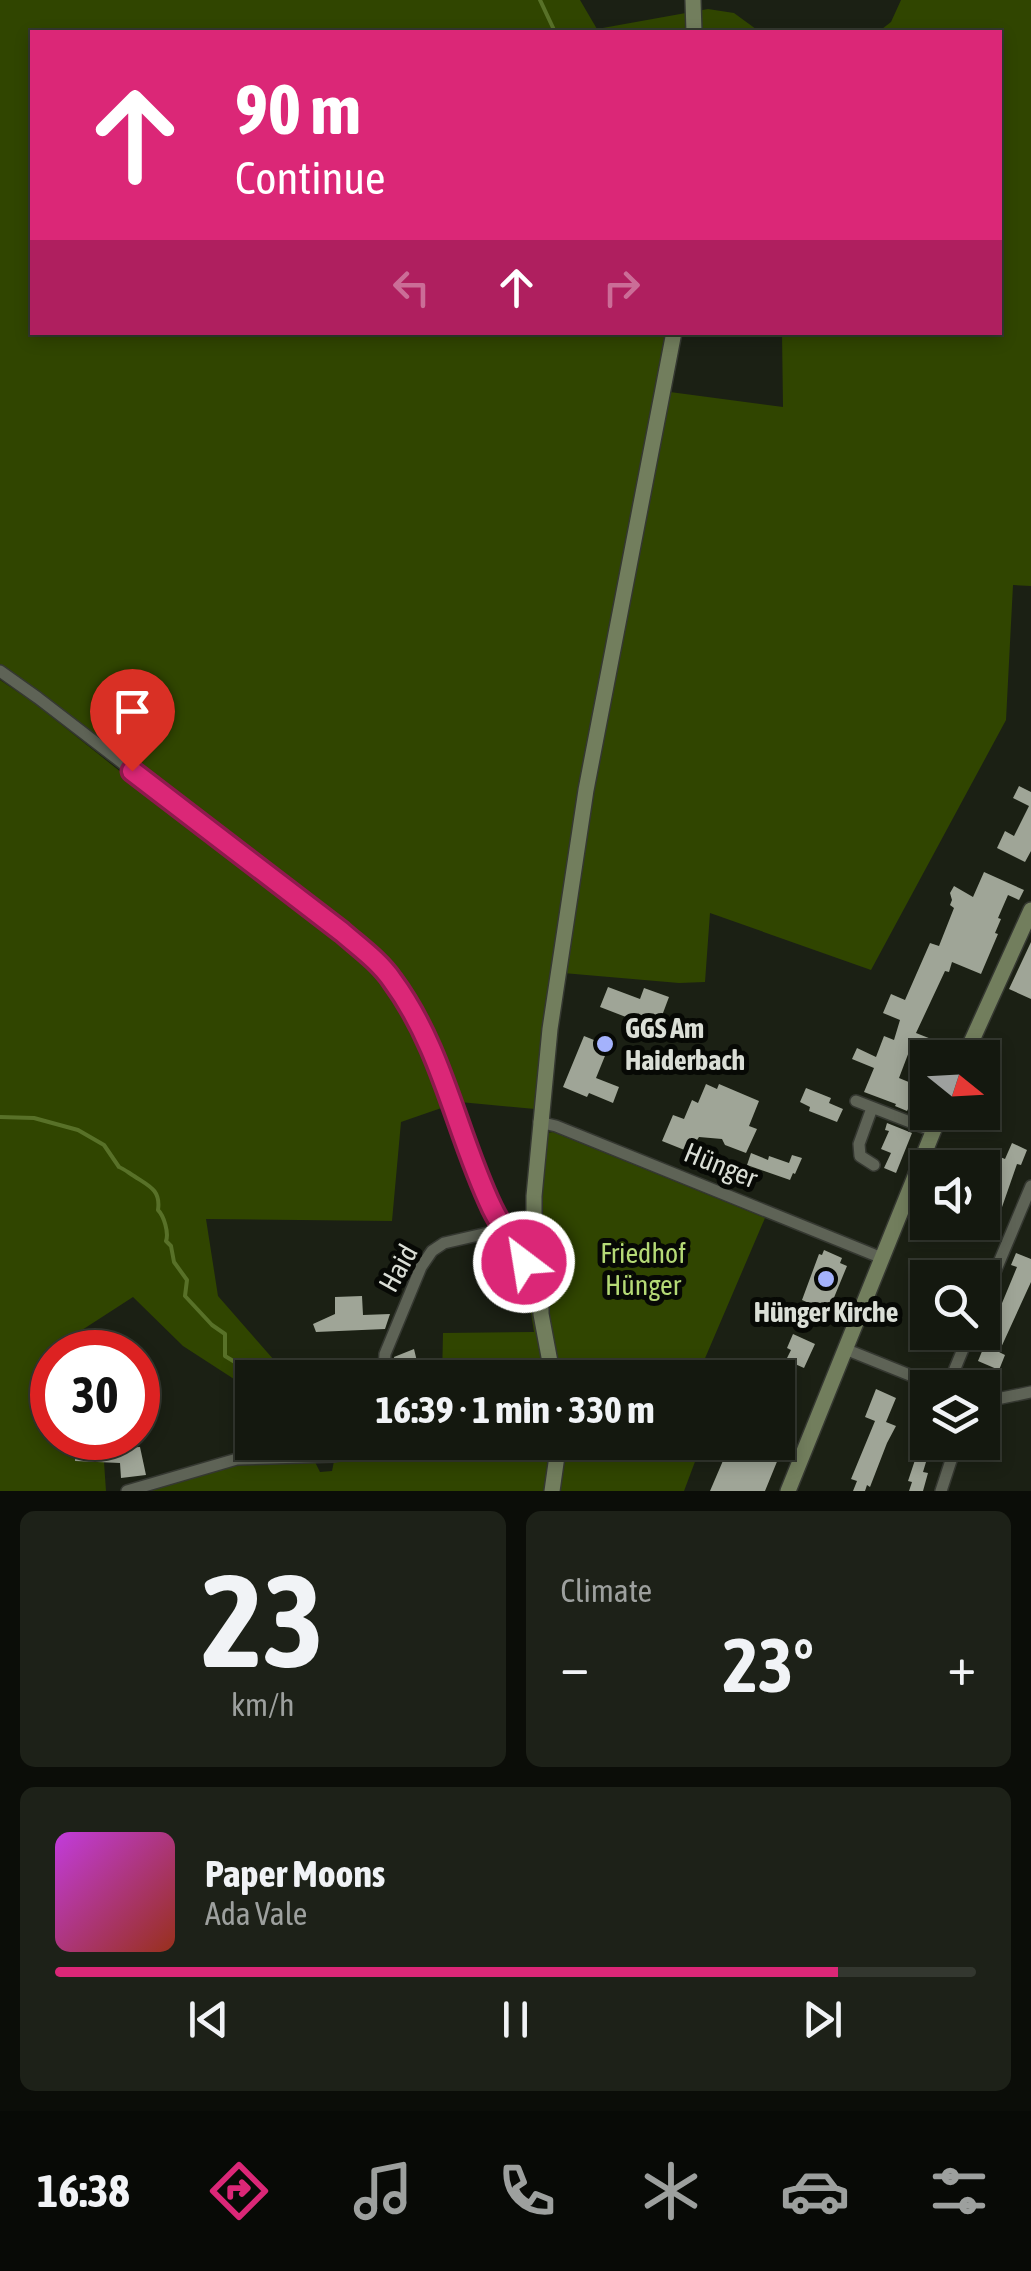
<!DOCTYPE html>
<html lang="en">
<head>
<meta charset="utf-8">
<style>
	:root { --surface:#14180f; --page:#1d2118; --text:#f1f3f6; --muted:#9da09e; --line:#33372f; --accent:#db2777 }
	body { margin:0; font-family:"Asap Condensed",sans-serif; background:var(--page); color:var(--text); height:100vh; display:flex; flex-direction:column; font-size:38px; white-space:nowrap }
	* { box-sizing:border-box; margin:0 }
	p { font-size:32px; color:var(--muted) }
	.icon { flex:none; width:55px; height:55px; fill:none; stroke:currentColor; stroke-width:2; stroke-linecap:round; stroke-linejoin:round }
	.map { position:relative; height:1491px; overflow:hidden }
	.drawer { display:flex; flex-direction:column; gap:20px; padding:20px; background:#0b0d08; flex:1 }
	.drawer>* { flex:none }
	.banner { position:absolute; left:30px; top:30px; width:972px; height:305px; border-radius:0px; box-shadow:0 5px 15px #0003,0 0 0 2px var(--line); background:#db2777; color:#fff; overflow:hidden }
	.needle { width:65px; rotate:108deg }
	.controls { position:absolute; left:910px; top:1040px; display:grid; gap:20px }
	.controls a { display:grid; place-items:center; width:90px; height:90px; border-radius:0px; background:var(--surface); box-shadow:0 5px 15px #0003,0 0 0 2px var(--line); font-size:50px }
	.speed { position:absolute; left:30px; top:1330px; display:flex; gap:20px; font-size:50px; font-weight:700; text-align:center }
	.speed>* { display:grid; place-content:center; width:130px; height:130px; border-radius:50%; background:var(--surface); box-shadow:0 5px 15px #0003,0 0 0 2px var(--line); line-height:1 }
	.speed .limit { border:15px solid #d22; background:#fff; color:#111 }
	.pin { position:absolute; display:grid; place-items:center; width:85px; height:85px; color:#fff; margin:-102px -42px; border-radius:50% 50% 50% 0; rotate:-45deg; box-shadow:0 0 10px #0007 }
	.pin .icon { rotate:45deg }
	.me { position:absolute; width:110px; margin:-55px; rotate:329deg; stroke-linejoin:round; filter:drop-shadow(0 0 8px #0008) }
	.turn { display:flex; align-items:center; gap:35px; height:210px; padding:0 40px; font-size:45px }
	.turn .icon { width:130px; height:130px; stroke-width:2.5 }
	.turn b { display:block; font-size:70px; line-height:85px }
	.lanes { display:flex; align-items:center; height:95px; padding:0 40px; background:#0003; justify-content:center; gap:50px; direction:ltr }
	.lanes .off { opacity:.35 }
	.big { font-size:75px; font-weight:700; line-height:1.1 }
	.drawer .widget { flex:1; display:flex; flex-direction:column; justify-content:center; gap:15px; min-width:0; padding:0 35px; border-radius:15px; background:var(--page) }
	.drawer .dial { align-items:center; gap:0 }
	.dial b { font-size:130px; line-height:1 }
	.song { display:flex; align-items:center; gap:30px }
	.cover { width:120px; height:120px; border-radius:15px; background:linear-gradient(135deg,hsl(290 70% 55%),hsl(10 70% 35%)) }
	.played { height:10px; border-radius:5px; background:linear-gradient(90deg,var(--accent) 85%,var(--line) 85%) }
	.keys { display:flex; justify-content:space-around; direction:ltr }
	.heat { display:flex; justify-content:space-between; align-items:center; font-size:55px; direction:ltr }
	.drawer .tiles { flex:1; display:grid; gap:20px; grid-template-columns:1fr 1fr }
	.widget:last-child { grid-column:span 2 }
	.trip { position:absolute; left:235px; top:1360px; width:560px; height:100px; border-radius:0px; background:var(--surface); box-shadow:0 5px 15px #0003,0 0 0 2px var(--line); font-weight:700; line-height:100px; text-align:center }
	.menu { display:flex; height:160px; justify-content:space-around; align-items:center; background:#080a06; color:var(--muted) }
	.menu .icon { width:70px; height:70px }
	.menu .active { color:var(--accent) }
	.menu b { font-size:45px; color:var(--text) }
	.map>svg:first-child { display:block }
</style>
</head>
<body>
<div class="map">
<svg width="1031" height="1491" viewBox="0 0 1031 1491">
	<rect width="100%" height="100%" fill="#1b2014"/>
	<path fill="#304500" d="M0,0H580L597,29L708,9L734,13L760,32H32V332H657L667,335L535,1109L460,1102L428,1020L395,967L335,917L0,664Z
		M901,0H1031V586L1013,585L1006,720L871,970L710,913L705,982L679,983L563,973L596,777L670,392L783,407L782,333L1000,332V32H878L891,22Z
		M0,680L33,702L141,788L278,890L366,961L386,983L419,1035L450,1105L401,1122L392,1221L206,1219L218,1296L274,1360L249,1361L248,1381H237L183,1346L133,1297L82,1330L108,1352H52V1438H76L75,1461L104,1462L106,1491H0Z
		M553,1132L765,1218L697,1377H560L549,1323L550,1283L542,1227V1195L547,1133Z
		M528,1294L535,1316L548,1377L442,1378L443,1333L534,1332Z
		M433,1442L702,1443L684,1491H136L232,1463L315,1462L320,1472L332,1471L334,1461C354,1455 384,1443 402,1443L408,1452C419,1457 427,1452 433,1442Z"/>
	<g fill="none" stroke-linecap="round" stroke-linejoin="round">
		<path stroke="#587128" stroke-width="4" d="M540,0L555,32
			M0,1117L34,1118L78,1130L104,1145L119,1167C124,1169 129,1173 134,1176C149,1186 161,1190 158,1210C164,1216 169,1233 166,1241L171,1246L174,1262L187,1280L185,1296L212,1325L225,1334V1356L243,1367"/>
	</g>
	<path fill="#9fa597" d="M1019,786L1031,792V851L1025,862L997,848L1005,831L1014,836L1029,806L1013,798Z
		M984,872L1024,890L1019,900L1008,895L998,918L1001,919L995,933L998,934L981,974L952,962L949,972L945,971L916,1033L949,1046L945,1058H933L910,1049L899,1078L928,1090V1104L924,1113L909,1107L907,1111L895,1106L896,1104L864,1092L874,1068L852,1059L857,1048L876,1057L884,1036L894,1040L900,1020L883,1013L891,994L905,1000L930,943L939,946L954,908L950,905L952,900L950,893L954,886L973,897Z
		M1031,942V999L1009,989Z
		M608,987L640,999L644,988L669,997L657,1029L600,1007Z
		M584,1036L609,1046L596,1078L619,1087L613,1103L589,1093L587,1097L563,1087Z
		M706,1084L717,1089L719,1084L759,1101L749,1126L757,1129L746,1153L725,1145L722,1139L699,1137L697,1140L692,1138L687,1151L662,1141L673,1115L684,1119L692,1100L698,1103Z
		M806,1088L831,1098L829,1103L843,1109L837,1122L809,1111L810,1107L800,1102Z
		M887,1123L912,1133L896,1173L884,1168L891,1153L881,1149L889,1131L885,1130Z
		M1012,1143L1027,1150L1021,1165L1017,1164L1001,1210L998,1209L993,1219L982,1214V1194L989,1197L998,1174L994,1172L1000,1157L1005,1159Z
		M751,1153L768,1160L769,1156L789,1163L792,1155L802,1158L795,1174L793,1173L790,1180L747,1165Z
		M824,1250L842,1258L840,1263L847,1266L826,1317L807,1308L809,1303L802,1300L819,1254L822,1255Z
		M1016,1253L1031,1259V1282L999,1352L1005,1355L999,1370L978,1361L1017,1267L1011,1265Z
		M362,1296L363,1315L390,1314L385,1329L316,1332L313,1324L335,1314V1297Z
		M793,1334L815,1344L804,1368L786,1360L791,1350L787,1348Z
		M414,1349L421,1378H397L394,1357Z
		M876,1389L896,1398L886,1422L896,1426L887,1443L870,1487L867,1485L865,1491H853L857,1481L851,1479L875,1421L865,1417Z
		M76,1438H106L105,1449L140,1447L146,1475L121,1478L120,1463L75,1461Z
		M731,1442H785L765,1491H710Z
		M921,1442H932L923,1472L928,1473L923,1491H909L912,1482L908,1481Z"/>
	<g fill="none" stroke-linecap="round" stroke-linejoin="round">
		<g stroke="#353831" stroke-width="14">
			<path id="street" d="M0,671L38,698L342,932C359,947 378,961 392,980C450,1058 460,1159 512,1240C523,1256 525,1273 541,1284
				M856,1101L933,1131
				M872,1108L859,1144L860,1156L874,1165
				M539,1122L556,1126L882,1258
				M982,1303L1031,1186
				M845,1349L942,1388
				M387,1378L384,1368L385,1354L421,1267L432,1251L444,1243L505,1229
				M947,1388L970,1332
				M982,1402L1031,1392
				M127,1491L237,1459L335,1456L365,1450L380,1442
				M941,1491L957,1442"/>
		</g>
		<g stroke="#353831" stroke-width="18">
			<path id="secondary" d="M693,0L694,32
				M964,1058L1031,910
				M553,1378L541,1314V1262L534,1225V1196L550,1029L586,790L674,332
				M552,1491L559,1442
				M788,1491L941,1112"/>
		</g>
		<use href="#street" stroke="#5e6356" stroke-width="11"/>
		<use href="#secondary" stroke="#727e5d" stroke-width="15"/>
	</g>
	<g fill="none" stroke-linecap="round" stroke-linejoin="round">
		<g stroke="#8e194d" stroke-width="25">
			<path id="route" d="M132,771L342,932C359,947 379,961 392,980C443,1049 456,1133 492,1208C501,1227 514,1243 524,1262"/>
		</g>
		<use href="#route" stroke="#db2777" stroke-width="18"/>
	</g>
	<g fill="#a4b2fc" stroke="#070905" stroke-width="4">
		<circle cx="605" cy="1044" r="10"/>
		<circle cx="826" cy="1279" r="10"/>
	</g>
	<g text-anchor="middle" dominant-baseline="central" stroke-width="10" stroke-linejoin="round" paint-order="stroke">
		<g font-size="28" font-weight="bold" fill="#daded6" stroke="#070905" text-anchor="start">
			<text x="625" y="1028">GGS Am<tspan x="625" dy="32">Haiderbach</tspan></text>
			<text x="826" y="1312" text-anchor="middle">Hünger Kirche</text>
		</g>
		<g font-size="28" fill="#daded6" stroke="#070905">
			<text transform="translate(721 1165) rotate(22)">Hünger</text>
			<text transform="translate(398 1268) rotate(-61)">Haid</text>
		</g>
		<g font-size="28" fill="#b5da76" stroke="#070905">
			<text x="643" y="1253">Friedhof<tspan x="643" dy="32">Hünger</tspan></text>
		</g>
	</g>
</svg>
<div class="controls">
<a><svg class="needle" viewBox="-14 -14 28 28"><path d="M0-13l5 13h-10z" fill="#e53935"/><path d="M0 13l5-13h-10z" fill="#9da09e"/></svg></a>
<a><svg class="icon" aria-label="sound" viewBox="0 0 24 24"><path d="M4 9h4l5-4v14l-5-4H4zM17 9q2 3 0 6"/></svg></a>
<a><svg class="icon" aria-label="search" viewBox="0 0 24 24"><circle cx="10" cy="10" r="6"/><path d="M15 15l6 6"/></svg></a>
<a><svg class="icon" aria-label="layers" viewBox="0 0 24 24"><path d="M12 4l9 5-9 5-9-5zM3 14l9 5 9-5"/></svg></a>
</div>
<div class="speed"><div class="limit">30</div></div>
<div class="pin" style="left:132px;top:771px;background:#d93025"><svg class="icon" aria-label="arrive" viewBox="0 0 24 24"><path d="M6 21V4h12l-3 4 3 4H6"/></svg></div>
<svg class="me" style="left:524px;top:1262px" viewBox="-20 -20 40 40"><circle r="17" fill="#db2777" stroke="#fff" stroke-width="3"/><path d="M0-11L8 9 0 5-8 9z" fill="#fff"/></svg>
<div class="trip">16:39 · 1 min · 330 m</div>
<div class="banner">
<div class="turn"><svg class="icon" aria-label="ahead" viewBox="0 0 24 24"><path d="M12 20V5M6 11l6-6 6 6"/></svg><div><b>90 m</b>Continue</div></div>
<div class="lanes"><svg class="icon off" aria-label="left" viewBox="0 0 24 24"><path d="M17 20v-9H6M10 6l-5 5 5 5"/></svg><svg class="icon" aria-label="ahead" viewBox="0 0 24 24"><path d="M12 20V5M6 11l6-6 6 6"/></svg><svg class="icon off" aria-label="right" viewBox="0 0 24 24"><path d="M7 20v-9h11M14 6l5 5-5 5"/></svg></div>
</div>
</div>
<section class="drawer">
<div class="tiles">
<div class="widget dial"><b>23</b><p>km/h</p></div>
<div class="widget"><p>Climate</p>
<div class="heat"><a>−</a><b class="big">23°</b><a>+</a></div>
</div>
<div class="widget">
<div class="song"><i class="cover"></i><div><b>Paper Moons</b><p>Ada Vale</p></div></div>
<div class="played"></div>
<div class="keys"><svg class="icon" aria-label="previous" viewBox="0 0 24 24"><path d="M18 5L8 12l10 7zM5 5v14"/></svg><svg class="icon" aria-label="pause" viewBox="0 0 24 24"><path d="M8 5v14M16 5v14"/></svg><svg class="icon" aria-label="next" viewBox="0 0 24 24"><path d="M6 5l10 7-10 7zM19 5v14"/></svg></div>
</div>
</div>
</section>
<nav class="menu">
<b>16:38</b>
<svg class="icon active" aria-label="directions" viewBox="0 0 24 24"><path d="M12 3l9 9-9 9-9-9zM9 14v-3h6M13 9l2 2-2 2"/></svg>
<svg class="icon" aria-label="music" viewBox="0 0 24 24"><path d="M9 18V5l10-2v13"/><circle cx="6" cy="18" r="3"/><circle cx="16" cy="16" r="3"/></svg>
<svg class="icon" aria-label="phone" viewBox="0 0 24 24"><path d="M5 4h4l2 5-3 2q2 4 5 5l2-3 5 2v4C11 20 4 13 5 4z"/></svg>
<svg class="icon" aria-label="climate" viewBox="0 0 24 24"><path d="M12 3v18M4 7l16 10M4 17L20 7"/></svg>
<svg class="icon" aria-label="car" viewBox="0 0 24 24"><path d="M5 17H2v-5l4-1 3-4h7l3 4 3 1v5h-3M9 17h6M6 11h13"/><circle cx="7" cy="17" r="2"/><circle cx="17" cy="17" r="2"/></svg>
<svg class="icon" aria-label="filters" viewBox="0 0 24 24"><path d="M4 7h16M4 17h16"/><circle cx="9" cy="7" r="2"/><circle cx="15" cy="17" r="2"/></svg>
</nav>
</body>
</html>
